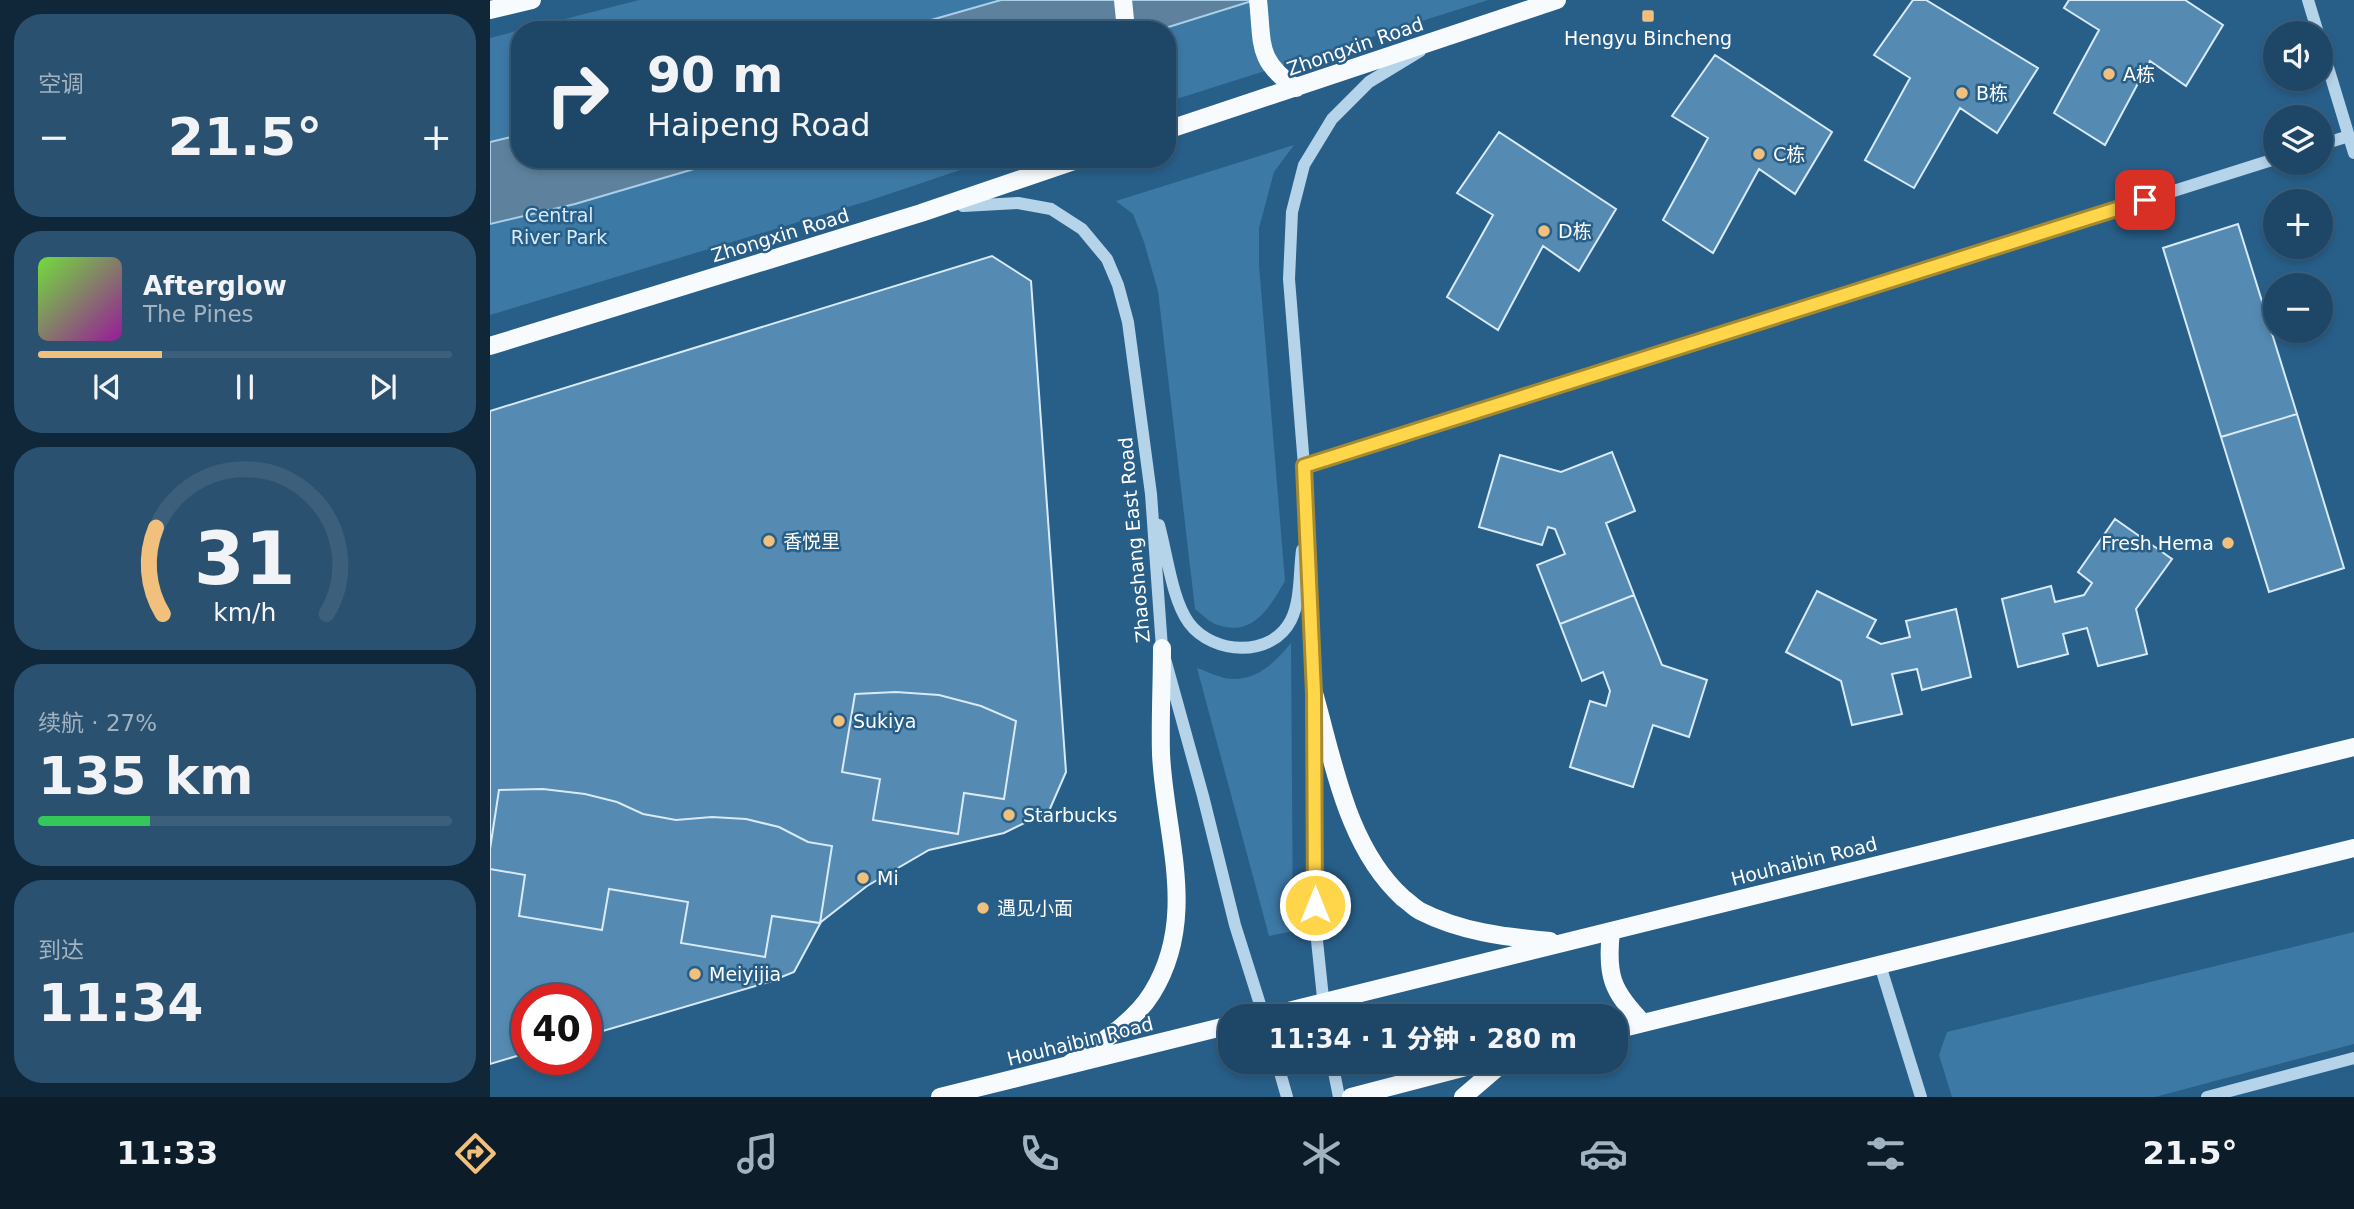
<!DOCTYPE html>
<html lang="zh">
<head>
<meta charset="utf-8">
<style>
	:root { --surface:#1e4767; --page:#2b5170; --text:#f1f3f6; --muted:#a1b2c0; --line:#3c5f7b; --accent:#f0c07c }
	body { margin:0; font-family:"DejaVu Sans","Noto Sans SC",sans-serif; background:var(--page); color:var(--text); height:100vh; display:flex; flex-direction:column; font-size:26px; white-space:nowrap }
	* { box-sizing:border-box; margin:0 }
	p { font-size:23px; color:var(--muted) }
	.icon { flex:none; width:38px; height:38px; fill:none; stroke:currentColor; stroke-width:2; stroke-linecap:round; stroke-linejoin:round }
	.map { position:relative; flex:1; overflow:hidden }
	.drawer { display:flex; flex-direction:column; gap:14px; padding:14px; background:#102739; width:490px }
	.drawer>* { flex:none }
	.top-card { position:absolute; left:21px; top:21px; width:665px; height:147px; border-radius:28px; box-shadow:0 4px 10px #0003,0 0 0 2px var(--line); background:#1e4767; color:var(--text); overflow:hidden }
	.buttons { position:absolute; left:1773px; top:21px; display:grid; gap:14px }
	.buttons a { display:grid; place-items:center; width:70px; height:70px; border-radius:50%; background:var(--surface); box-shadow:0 4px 10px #0003,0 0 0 2px var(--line); font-size:35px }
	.speed { position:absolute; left:21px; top:984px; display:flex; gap:14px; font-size:35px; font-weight:700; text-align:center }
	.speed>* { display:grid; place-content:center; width:91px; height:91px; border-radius:50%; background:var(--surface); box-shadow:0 4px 10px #0003,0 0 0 2px var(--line); line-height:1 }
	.speed .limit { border:10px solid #d22; background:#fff; color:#111 }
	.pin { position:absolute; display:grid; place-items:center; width:60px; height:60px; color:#fff; margin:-30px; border-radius:14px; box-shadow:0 4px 10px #0006 }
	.me { position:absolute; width:77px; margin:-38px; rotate:0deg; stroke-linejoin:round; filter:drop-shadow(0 0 5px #0008) }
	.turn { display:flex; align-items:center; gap:24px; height:147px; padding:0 21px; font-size:32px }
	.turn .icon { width:91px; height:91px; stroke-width:2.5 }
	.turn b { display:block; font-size:49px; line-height:60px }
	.big { font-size:52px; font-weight:800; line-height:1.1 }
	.drawer .tile { flex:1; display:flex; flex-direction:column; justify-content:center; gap:10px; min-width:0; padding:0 24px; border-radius:28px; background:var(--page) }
	.drawer .dial { align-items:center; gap:0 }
	.dial svg { height:182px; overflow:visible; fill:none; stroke:var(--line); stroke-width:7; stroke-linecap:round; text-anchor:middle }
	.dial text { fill:var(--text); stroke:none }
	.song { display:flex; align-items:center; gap:21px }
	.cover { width:84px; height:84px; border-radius:10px; background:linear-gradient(135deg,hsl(100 70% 55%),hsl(300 70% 35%)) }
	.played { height:7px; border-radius:4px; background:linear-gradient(90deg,var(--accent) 30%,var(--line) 30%) }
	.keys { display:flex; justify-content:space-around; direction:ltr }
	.heat { display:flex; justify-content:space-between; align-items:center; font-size:38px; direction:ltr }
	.charge { height:10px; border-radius:5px; background:linear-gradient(90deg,#34c759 27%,var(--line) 0) }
	.trip { position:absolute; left:728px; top:1004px; width:410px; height:70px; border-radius:28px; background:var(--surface); box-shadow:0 4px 10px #0003,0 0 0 2px var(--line); font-weight:800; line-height:70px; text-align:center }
	.dock { display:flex; height:112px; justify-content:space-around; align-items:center; background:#0c1c29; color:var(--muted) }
	.dock .icon { width:49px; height:49px }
	.dock .selected { color:var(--accent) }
	.dock b { font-size:32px; color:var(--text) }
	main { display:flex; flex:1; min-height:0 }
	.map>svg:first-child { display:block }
</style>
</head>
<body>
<main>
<section class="drawer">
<div class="tile"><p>空调</p>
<div class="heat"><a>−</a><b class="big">21.5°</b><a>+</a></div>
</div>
<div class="tile">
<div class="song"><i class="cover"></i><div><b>Afterglow</b><p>The Pines</p></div></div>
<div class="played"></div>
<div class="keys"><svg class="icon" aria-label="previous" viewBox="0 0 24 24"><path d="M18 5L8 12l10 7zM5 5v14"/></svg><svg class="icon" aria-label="pause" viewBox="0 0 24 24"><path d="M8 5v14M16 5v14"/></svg><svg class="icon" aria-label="next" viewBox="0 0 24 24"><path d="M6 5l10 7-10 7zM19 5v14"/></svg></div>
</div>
<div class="tile dial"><svg viewBox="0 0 100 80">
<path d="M14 69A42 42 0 1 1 86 69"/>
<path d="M14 69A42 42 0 0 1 11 31" stroke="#f0c07c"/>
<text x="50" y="56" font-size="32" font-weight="700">31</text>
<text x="50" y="72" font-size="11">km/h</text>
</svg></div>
<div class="tile"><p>续航 · 27%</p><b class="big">135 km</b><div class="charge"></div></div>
<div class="tile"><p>到达</p><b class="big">11:34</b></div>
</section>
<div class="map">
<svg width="1864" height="1097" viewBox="0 0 1864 1097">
	<rect width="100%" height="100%" fill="#285f89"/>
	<path fill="#3d79a5" d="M149,0H998L677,102V30H32Z
		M30,30V159H503L381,200L0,315V38Z
		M804,145L784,172L769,228V265L795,581C780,607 763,637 728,625C720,623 712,614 705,609L668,291L654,242L643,214L626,201Z
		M801,643L803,931L779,936L707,668C719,672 733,680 746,679C770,678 787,660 801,643Z
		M1864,932V1044L1665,1097H1462L1449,1055L1457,1032Z"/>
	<path fill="#5e829e" stroke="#aacfe9" stroke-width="2" d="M511,0H765L669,30H406Z
		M30,135V159H238L85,204L0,224V142Z"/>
	<path fill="#558ab2" stroke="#d9eaf7" stroke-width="2" d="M1423,0H1436L1548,68L1507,133L1470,108L1424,188L1375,160L1420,78L1384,55Z
		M1579,0H1695L1733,25L1696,86L1660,61L1615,145L1564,113L1609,30L1574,8Z
		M1225,55L1342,132L1305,194L1269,169L1223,253L1173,220L1218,138L1182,116Z
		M1009,132L1126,209L1089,271L1053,246L1008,330L957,297L1003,215L967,193Z
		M1748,224L1807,414L1731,437L1673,248Z
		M502,256L541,281L576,772L559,811L514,833L439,850L377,886L331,922L304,972L279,982L96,1036V999H37V1053L0,1064V411Z
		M1807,414L1854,568L1779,592L1731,437Z
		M1122,452L1145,511L1116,523L1144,595L1070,624L1047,565L1075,554L1065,529L1058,527L1052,545L989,527L1010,455L1071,472Z
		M1625,519L1682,559L1646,609L1657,654L1608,666L1597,628L1573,634L1578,654L1528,667L1512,599L1561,586L1565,602L1594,595L1602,583L1588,572Z
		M1327,591L1386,620L1377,637L1391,644L1420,637L1416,621L1466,609L1481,677L1432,690L1427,669L1402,674L1412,714L1362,725L1351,681L1296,652Z
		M1144,595L1172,665L1217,680L1199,737L1163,725L1143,787L1080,767L1100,701L1116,706L1120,691L1113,672L1092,681L1070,624Z
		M406,692L449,695L491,706L526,721L514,799L474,793L468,834L383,820L390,779L352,772L365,694Z
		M53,789L95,794L127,802L153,814L186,820L222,817L256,819L289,827L318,842L342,846L330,923L282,916L275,957L191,943L198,902L119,889L112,930L29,916L35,875L0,869V849L9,790Z"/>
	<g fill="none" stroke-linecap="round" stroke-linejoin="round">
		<path stroke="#b5d3e9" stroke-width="12" d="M1818,0L1828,33
			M1830,41L1864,153
			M1830,145L1859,136
			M473,206L528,203L561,209L592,229L617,259L628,285L638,322L661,494L672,648L713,796L745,925L774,1017
			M814,466L1785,159
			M669,525C677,554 682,600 699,623C723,655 782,658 801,620C811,600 809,572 812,550
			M1390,965L1431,1097
			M835,1017L826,931L821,607L814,466L799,279L802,212L814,165L842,119L879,82L930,51
			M787,1062L797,1097
			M842,1062L849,1097
			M1717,1097L1864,1058"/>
		<path stroke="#f8fbfe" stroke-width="18" d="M633,0L636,30
			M768,0C773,45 766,60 806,88
			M0,10L42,0
			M677,130L1067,0
			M0,346L431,213L590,159
			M824,693C844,763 857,847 913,898C919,902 924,908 930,911C971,932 1015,937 1060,941
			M1121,931C1116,976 1122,991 1153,1023
			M774,1017L1864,747
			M1125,1030L1864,848
			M578,1065C607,1044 643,1024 662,993C709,917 675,836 671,754C670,719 672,683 672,648
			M450,1097L740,1025
			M861,1097L995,1062
			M973,1097L1014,1062"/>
	</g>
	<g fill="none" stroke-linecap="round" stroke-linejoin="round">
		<g stroke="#a68a30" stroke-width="18">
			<path id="route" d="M825,905L824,693L814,466L1655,200"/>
		</g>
		<use href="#route" stroke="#ffd54a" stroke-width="12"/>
	</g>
	<g fill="#f0c07c" stroke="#285f89" stroke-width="2.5">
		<rect x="1151" y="9" width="14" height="14" rx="3.5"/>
		<circle cx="1619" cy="74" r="7"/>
		<circle cx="1472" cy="93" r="7"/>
		<circle cx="1269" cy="154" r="7"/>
		<circle cx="1054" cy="231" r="7"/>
		<circle cx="279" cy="541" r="7"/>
		<circle cx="1738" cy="543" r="7"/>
		<circle cx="349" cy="721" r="7"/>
		<circle cx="519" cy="815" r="7"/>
		<circle cx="373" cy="878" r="7"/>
		<circle cx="493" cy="908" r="7"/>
		<circle cx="205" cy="974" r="7"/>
	</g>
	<g text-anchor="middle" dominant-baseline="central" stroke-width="5" stroke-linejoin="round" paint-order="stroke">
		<g font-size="19" fill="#fff" stroke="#285f89" text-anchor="start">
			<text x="1158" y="38" text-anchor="middle">Hengyu Bincheng</text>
			<text x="1633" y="74">A栋</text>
			<text x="1486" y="93">B栋</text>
			<text x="1283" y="154">C栋</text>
			<text x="1068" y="231">D栋</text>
			<text x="293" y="541">香悦里</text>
			<text x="1724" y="543" text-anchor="end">Fresh Hema</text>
			<text x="363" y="721">Sukiya</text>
			<text x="533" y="815">Starbucks</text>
			<text x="387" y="878">Mi</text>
			<text x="507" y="908">遇见小面</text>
			<text x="219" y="974">Meiyijia</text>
		</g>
		<g font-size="19" fill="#fff" stroke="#285f89">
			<text transform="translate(865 46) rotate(-19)">Zhongxin Road</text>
			<text transform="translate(290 235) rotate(-17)">Zhongxin Road</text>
			<text transform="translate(644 540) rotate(-95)">Zhaoshang East Road</text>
			<text transform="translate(1314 861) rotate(-14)">Houhaibin Road</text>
			<text transform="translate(590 1041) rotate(-14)">Houhaibin Road</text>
		</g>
		<g font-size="19" fill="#d9eaf7" stroke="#285f89">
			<text x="69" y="215">Central<tspan x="69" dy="22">River Park</tspan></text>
		</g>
	</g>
</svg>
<div class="buttons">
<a><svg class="icon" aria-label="sound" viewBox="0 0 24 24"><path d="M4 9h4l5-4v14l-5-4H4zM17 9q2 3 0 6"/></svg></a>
<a><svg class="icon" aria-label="layers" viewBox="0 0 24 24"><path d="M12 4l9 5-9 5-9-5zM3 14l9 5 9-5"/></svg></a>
<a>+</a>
<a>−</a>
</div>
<div class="speed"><div class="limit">40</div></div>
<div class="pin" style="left:1655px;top:200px;background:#d93025"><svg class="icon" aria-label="arrive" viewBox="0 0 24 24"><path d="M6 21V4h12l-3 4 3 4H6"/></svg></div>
<svg class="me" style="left:825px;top:905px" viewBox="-20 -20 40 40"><circle r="17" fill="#ffd54a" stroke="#fff" stroke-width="3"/><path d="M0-11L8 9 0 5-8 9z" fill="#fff"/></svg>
<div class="trip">11:34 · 1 分钟 · 280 m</div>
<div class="top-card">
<div class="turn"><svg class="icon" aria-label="right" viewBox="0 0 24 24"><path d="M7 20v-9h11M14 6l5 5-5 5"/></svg><div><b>90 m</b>Haipeng Road</div></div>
</div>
</div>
</main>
<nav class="dock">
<b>11:33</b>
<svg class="icon selected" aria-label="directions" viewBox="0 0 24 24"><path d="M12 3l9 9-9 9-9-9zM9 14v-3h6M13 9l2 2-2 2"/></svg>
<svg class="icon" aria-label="music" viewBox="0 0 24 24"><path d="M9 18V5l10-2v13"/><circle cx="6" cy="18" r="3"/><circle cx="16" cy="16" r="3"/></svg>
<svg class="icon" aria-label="phone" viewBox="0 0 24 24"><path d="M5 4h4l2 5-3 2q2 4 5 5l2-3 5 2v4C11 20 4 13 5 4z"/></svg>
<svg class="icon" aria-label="climate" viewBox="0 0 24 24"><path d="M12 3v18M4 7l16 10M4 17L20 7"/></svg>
<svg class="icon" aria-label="car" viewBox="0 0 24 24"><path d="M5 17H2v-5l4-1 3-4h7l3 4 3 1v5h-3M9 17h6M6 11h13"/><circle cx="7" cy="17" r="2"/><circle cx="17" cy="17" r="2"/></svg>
<svg class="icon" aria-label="filters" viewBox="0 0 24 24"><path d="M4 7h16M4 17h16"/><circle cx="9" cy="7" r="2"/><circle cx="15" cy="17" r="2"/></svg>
<b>21.5°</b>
</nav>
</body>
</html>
